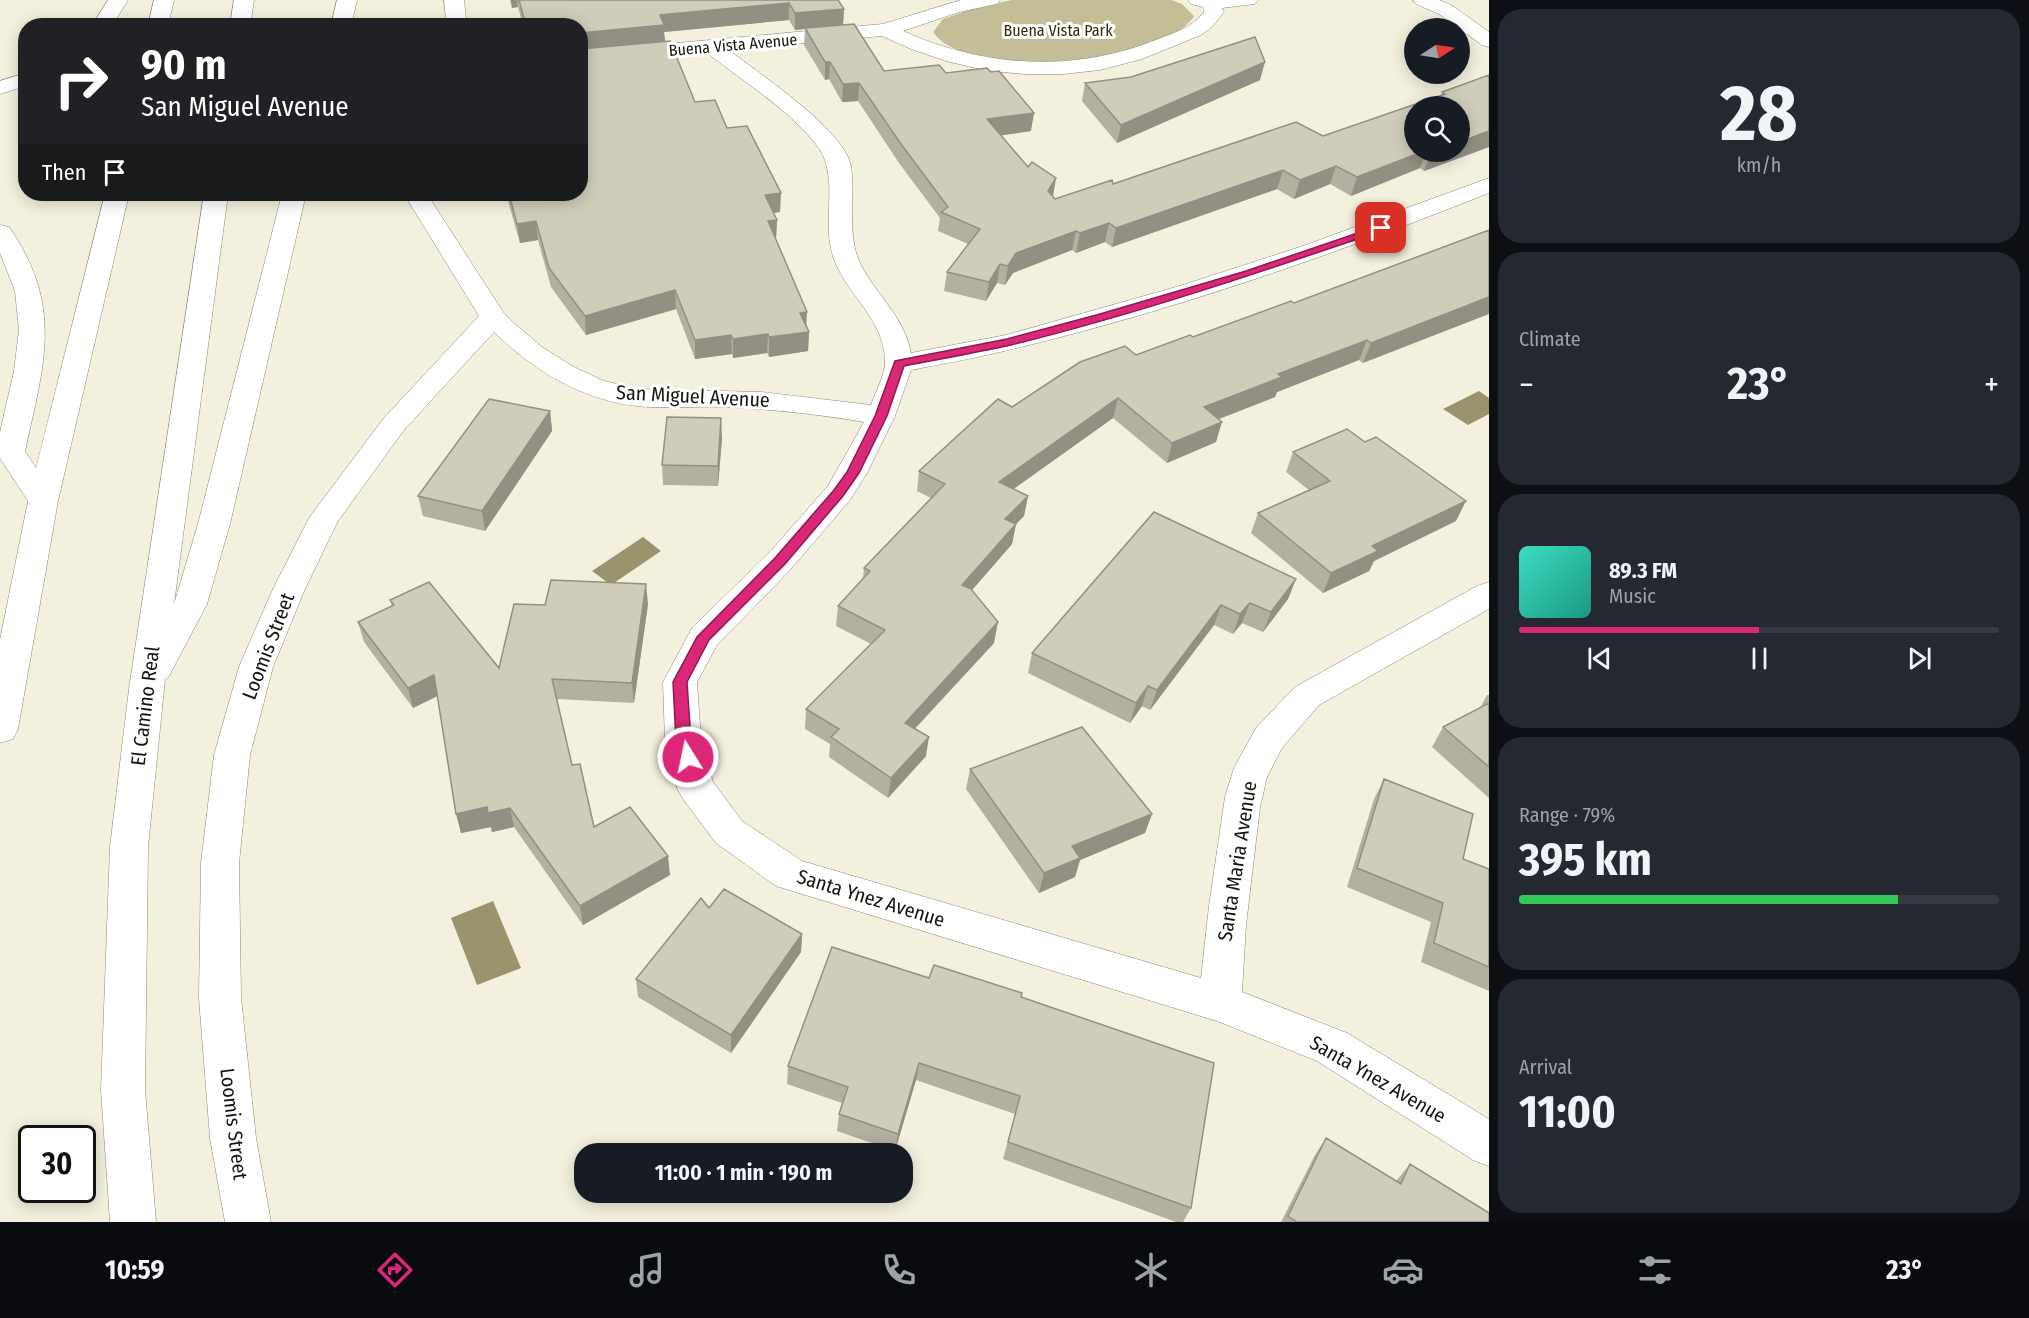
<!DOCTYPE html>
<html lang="en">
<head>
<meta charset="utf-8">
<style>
	:root { --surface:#171b24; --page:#242831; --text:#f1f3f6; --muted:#9ea1a6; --line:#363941; --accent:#db2777 }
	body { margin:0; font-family:"Fira Sans Condensed",sans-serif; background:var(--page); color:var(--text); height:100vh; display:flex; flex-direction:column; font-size:22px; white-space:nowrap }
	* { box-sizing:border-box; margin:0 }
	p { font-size:20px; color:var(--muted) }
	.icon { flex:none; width:33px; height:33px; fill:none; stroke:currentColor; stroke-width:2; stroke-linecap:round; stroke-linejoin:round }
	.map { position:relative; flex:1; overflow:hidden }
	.drawer { display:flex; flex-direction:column; gap:9px; padding:9px; background:#0d0f14; width:540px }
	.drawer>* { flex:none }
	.guide { position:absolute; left:18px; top:18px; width:570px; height:183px; border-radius:24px; box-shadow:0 3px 15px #0003; background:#202124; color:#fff; overflow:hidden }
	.needle { width:39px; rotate:78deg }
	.buttons { position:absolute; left:1404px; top:18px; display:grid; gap:12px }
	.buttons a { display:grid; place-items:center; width:66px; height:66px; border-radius:50%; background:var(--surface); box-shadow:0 3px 15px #0003; font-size:30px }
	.speed { position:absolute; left:18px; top:1125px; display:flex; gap:12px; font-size:30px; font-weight:700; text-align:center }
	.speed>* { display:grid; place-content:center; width:78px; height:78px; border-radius:50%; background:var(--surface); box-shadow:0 3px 15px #0003; line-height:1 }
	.speed .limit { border:3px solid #111; border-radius:9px; background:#fff; color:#111 }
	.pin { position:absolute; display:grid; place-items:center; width:51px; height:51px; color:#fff; margin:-26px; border-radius:12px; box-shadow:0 3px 9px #0006 }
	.me { position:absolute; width:66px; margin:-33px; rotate:350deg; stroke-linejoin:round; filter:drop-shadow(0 0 4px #0008) }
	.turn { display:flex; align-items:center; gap:21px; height:126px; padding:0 24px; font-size:27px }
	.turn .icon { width:78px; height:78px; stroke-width:2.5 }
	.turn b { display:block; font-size:42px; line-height:51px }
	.then { display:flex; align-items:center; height:57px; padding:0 24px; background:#0003; gap:12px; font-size:22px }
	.big { font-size:45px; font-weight:700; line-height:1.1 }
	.drawer .widget { flex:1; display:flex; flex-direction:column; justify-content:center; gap:9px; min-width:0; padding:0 21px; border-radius:24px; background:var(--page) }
	.drawer .dial { align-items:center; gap:0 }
	.dial b { font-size:78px; line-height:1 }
	.song { display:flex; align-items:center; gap:18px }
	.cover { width:72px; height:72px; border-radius:9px; background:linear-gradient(135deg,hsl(170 70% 55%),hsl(170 70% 35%)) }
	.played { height:6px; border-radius:3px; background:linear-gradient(90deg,var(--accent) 50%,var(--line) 50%) }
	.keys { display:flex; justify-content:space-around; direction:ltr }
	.heat { display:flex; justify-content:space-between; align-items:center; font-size:33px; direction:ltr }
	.charge { height:9px; border-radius:4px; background:linear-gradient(90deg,#34c759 79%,var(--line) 0) }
	.trip { position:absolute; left:574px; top:1143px; width:339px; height:60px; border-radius:24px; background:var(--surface); box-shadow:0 3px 15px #0003; font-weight:700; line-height:60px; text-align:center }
	.dock { display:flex; height:96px; justify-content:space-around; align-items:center; background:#090b0e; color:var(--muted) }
	.dock .icon { width:42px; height:42px }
	.dock .selected { color:var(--accent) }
	.dock b { font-size:27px; color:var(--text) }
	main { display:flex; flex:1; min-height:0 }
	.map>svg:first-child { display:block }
</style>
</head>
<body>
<main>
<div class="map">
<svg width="1489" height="1222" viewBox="0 0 1489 1222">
	<rect width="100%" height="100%" fill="#f3f1dd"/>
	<path fill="#c3be96" d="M1012,0H1171L1182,4L1194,16C1163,65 966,82 933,32L943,19L975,8Z"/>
	<path fill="#99946b" d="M1479,391L1489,398V414L1468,425L1443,409Z
		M643,537L661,551L611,585L592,571Z
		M493,901L521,968L477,985L451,918Z"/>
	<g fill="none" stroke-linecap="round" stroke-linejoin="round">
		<g stroke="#8b8977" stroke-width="1">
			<path id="minor" d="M444,0H464L466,19L463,26H443L446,19Z
				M961,0H1000L997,4L959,12L903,31C983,67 1071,73 1153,41C1171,34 1192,28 1204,12L1203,7L1191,4L1188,0H1258L1255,4L1222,8L1224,12L1212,27L1201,35L1142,59L1100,70L1063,74H1026L989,71L946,61L911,49L882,36L729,50C759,74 844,129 851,166C855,193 849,222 855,249C865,287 903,310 911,353L1006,335L1183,285L1303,246L1489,178V193C1330,256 1167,313 1000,352C971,359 941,364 911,370L895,416L867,473L850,500L791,569L717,645L697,682L701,741L713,782L742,821L802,861L1201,978L1209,906L1225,797L1234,768L1256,728L1295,687L1477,586L1489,582V609L1319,705L1282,748L1267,777L1260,807L1246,925L1242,992L1347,1033L1489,1119V1166L1473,1160L1317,1061L1217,1021L776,886L716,843L683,799L677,788L665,741L663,682L692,628L769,553L828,486L864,422C817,414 770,409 723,407C694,406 665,409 637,406C582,400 533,370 494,332L404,430L338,521L304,591L273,667L250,755L239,863L241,998L256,1138L271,1222H225L210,1138L199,998L201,863L214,755L239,667L272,591L309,518L384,418L479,316L404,194H427L503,312L515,324L542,347L572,366L604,381L638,389L761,392L871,405C875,393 885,375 885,362C885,316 840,291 831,249C823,214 840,172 815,143C786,107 742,81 706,52L580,64V52L883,24Z
				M1413,0H1439L1453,6L1489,32V47L1482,45L1439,14L1416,4Z"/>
		</g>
		<g stroke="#8b8977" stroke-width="1">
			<path id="highway" d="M108,0H128L112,26H92Z
				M154,0H174L168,26H148Z
				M234,0H254L250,26H230Z
				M337,0H357L351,26H331Z
				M26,73V86L0,94V81Z
				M105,194H129L58,501L18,729L13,739L0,743V640L28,501L0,458V432L14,371L19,330L15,291L0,253V225L9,227C64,306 44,364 25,451L36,468Z
				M204,194H228L174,604L198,524L282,194H306L230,524L207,604L168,678L165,679L148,847L145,1090L156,1222H110L101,1090L110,847L129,689Z"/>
		</g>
		<use href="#minor" fill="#fff" fill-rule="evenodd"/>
		<use href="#highway" fill="#fff" fill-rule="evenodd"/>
	</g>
	<path fill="#b2b0a0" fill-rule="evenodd" d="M510,0H838L844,9L843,25L884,71L946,73L1031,131L1000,135L1055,199L1323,136L1441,96L1442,92L1489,75V147L1424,171L1420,168L1351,196L1330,184L1294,199L1277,189L1112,247L1105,242L1076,253L1072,250L1013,273L1005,285L997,283L986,301L944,291L947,272L968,244L938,231L940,218L899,163L858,101L842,102L829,79L825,80L804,45L805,29L795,30L789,20L664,32L665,41L695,102L727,128L780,212L773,213L777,220L776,239L809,332L808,351L769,357L767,353L733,358L732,354L695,359L676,309L586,335L551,287L538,240L520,243L506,194H580V26H523L518,7L512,8ZM1414,106L1460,152H1414Z
		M1260,80L1117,143L1082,101L1085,83Z
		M1489,230L1363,363L1359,360L1277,392L1275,397L1219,419L1216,442L1167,463L1113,418L1014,489L1028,496L1024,516L1016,524L1012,544L972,590L994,643L915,729L926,756L888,798L829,757L830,744L805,729L806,709L871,644L836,626L838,606L863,579L864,568L931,498L917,491L919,471L1012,407L1136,355L1193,337L1294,303Z
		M550,411L552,431L485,531L423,516L418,496Z
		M722,438L718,486L663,485L662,465Z
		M1293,452L1456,521L1374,561L1369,571L1323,593L1251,533L1258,513L1309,490L1286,472Z
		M1296,579L1288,599L1263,632L1242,623L1233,634L1214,625L1150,710L1142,706L1130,723L1028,673L1032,653Z
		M390,600L499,668L545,605L648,604L634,703L557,699L572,765L594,827L670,875L583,925L514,827L492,832L491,827L461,833L438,696L413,708L364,642L358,622L392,606Z
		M1487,695H1489V798L1432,747L1443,727L1480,708Z
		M970,769L1152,814L1145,833L1080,860L1075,877L1039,893L966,789Z
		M1384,779L1463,859L1489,869V991L1421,962L1431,922L1347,887L1374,799Z
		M709,908L802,934L801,952L731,1053L638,997L636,979Z
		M929,978L1021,997L1191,1208L1183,1222H1176L1003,1159L1015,1114L916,1080L895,1151L837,1131L839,1114L842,1103L787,1084L788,1066Z
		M1326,1138L1396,1181L1410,1164L1489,1222H1281L1315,1155Z"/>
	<path fill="#919082" d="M511,0H517L518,7L512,8Z
		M789,3V20L664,32L665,42L580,50V33L660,15Z
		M844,9L843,25L795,30V13Z
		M825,62H830L829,79L825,80Z
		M1265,62L1260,80L1117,143L1121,125Z
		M859,83L858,101L842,102L843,84Z
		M1034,113L1031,131L984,138L987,119Z
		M1489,131V147L1424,171L1431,152H1460V142Z
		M1422,152H1426L1420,168L1351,196L1357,177Z
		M1336,166L1330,184L1294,199L1300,180Z
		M1283,170L1277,189L1112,247L1116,228Z
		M1056,178L1053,197L1048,191Z
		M781,193L780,212L765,214V195Z
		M777,220L776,239L768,221Z
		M536,221L538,240L520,243L517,224Z
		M1109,223L1105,242L1076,253L1080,233Z
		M1076,231L1072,250L1013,273L1005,285L1008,266L1016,253Z
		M1000,264L997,283L986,301L989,282Z
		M675,290L676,309L586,335L585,316Z
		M1489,297V314L1363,363L1371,343Z
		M807,312L806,331L800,313Z
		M809,332L808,351L769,357V337Z
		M768,334L767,353L733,358V339Z
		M731,335L732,354L695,359V340Z
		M1367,340L1359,360L1277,392L1275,397L1198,427L1204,407L1278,374Z
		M1118,398L1113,418L995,502L999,482Z
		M550,411L552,431L485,531L482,511Z
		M721,418L722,438L718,486V466Z
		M1222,422L1216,442L1167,463L1172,443Z
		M1028,496L1024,516L1001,539L1005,519Z
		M1466,501L1456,521L1374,561L1369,571L1323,593L1331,573L1372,546Z
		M1016,524L1012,544L959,605L962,585Z
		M1296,579L1288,599L1263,632L1271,612Z
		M646,584L648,604L634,703L632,683Z
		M1250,603L1242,623L1233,634L1240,614Z
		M1221,605L1214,625L1150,710L1157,690Z
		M998,622L994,643L902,742L905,723Z
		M434,675L439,695L413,708L408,688Z
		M1148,686L1142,706L1130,723L1136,703Z
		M929,737L926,756L888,798L891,778Z
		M487,807L510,808L514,827L492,832L491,827L461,833L456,814Z
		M1152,814L1145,833L1080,860L1075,877L1039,893L1044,873L1072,846Z
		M668,856L670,875L583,925L580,906Z
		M802,934L801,952L731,1053V1035Z
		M919,1063L916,1080L895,1151L898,1134Z"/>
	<path fill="#cfcdba" stroke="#919082" stroke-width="1.5" d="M519,0H838L844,9L795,13L789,3L660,15L664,25L580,33V26H526Z
		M854,24L884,71L939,65L946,73L987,68L991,72L999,71L1034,113L987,119L1028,167L1032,162L1056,178L1048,191L1055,199L1112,180L1113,184L1296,122L1323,136L1445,94L1442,92L1489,75V131L1460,142V106H1414V152H1422L1357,177L1336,166L1300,180L1283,170L1116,228L1109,223L1080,233L1076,231L1016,253L1008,266L1000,264L989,282L947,272L980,229L941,212L948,207L901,144L859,83L843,84L830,62H825L805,28Z
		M1255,37L1265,62L1121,125L1085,83L1131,77Z
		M670,41L695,102L715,100L727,128L747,126L781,193L765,195L777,220L768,221L807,312L800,313L809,332L769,337L768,334L733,339L731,335L695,340L675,290L585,316L549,268L536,221L517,224L509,194H580V49Z
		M1489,230V297L1371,343L1367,340L1278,374L1282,377L1204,407L1222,422L1172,443L1118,398L999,482L1028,496L1005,519L1016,524L962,585L971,589L998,622L905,723L929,737L891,778L831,737L839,729L806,709L885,630L838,606L870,571L864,568L945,484L919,471L998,399L1012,407L1080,362L1125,346L1136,355L1190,335L1193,337L1291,301L1294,303Z
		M489,399L550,411L482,511L418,496Z
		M667,417L721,418L718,466L662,465Z
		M1347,429L1365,442L1376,437L1466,501L1372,546L1378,551L1331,573L1258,513L1330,481L1293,452Z
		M1154,512L1296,579L1271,612L1250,603L1240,614L1221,605L1157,690L1148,686L1136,703L1032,653Z
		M551,580L646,584L632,683L552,679L572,765L580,764L594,827L630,807L668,856L580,906L510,808L488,813L487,807L456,814L434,675L408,688L358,622L394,605L390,600L429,582L499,668L514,604L545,605Z
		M1489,703V767L1443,727Z
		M1082,727L1152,814L1072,846L1080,858L1044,873L970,769Z
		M1384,779L1473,814L1463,859L1489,869V967L1434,943L1443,903L1357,868Z
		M724,889L802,934L731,1035L636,979L701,898L709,908Z
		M832,947L929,978L934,965L1022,993L1021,997L1214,1063L1191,1208L1008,1142L1020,1096L919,1063L898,1134L839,1114L848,1087L788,1066Z
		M1326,1138L1401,1184L1410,1164L1489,1213V1222H1297L1288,1216Z"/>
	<path fill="#db2777" stroke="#8e194d" stroke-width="1.5" d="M1381,225L1386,228L1384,230C1261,272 1137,314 1011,345C975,353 939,359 904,366L887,416L859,473L843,496L785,564L709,640L687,682L691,741L695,757L693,761H682L676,741L673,682L697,637L775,558L834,490L847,472L875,416L895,361L1007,339L1100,314L1246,271Z"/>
	<g text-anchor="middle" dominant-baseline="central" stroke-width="6" stroke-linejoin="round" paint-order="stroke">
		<g font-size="16" fill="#312d09" stroke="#fff">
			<text x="1058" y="30">Buena Vista Park</text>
		</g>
		<g font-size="16" fill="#15150e" stroke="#fff">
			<text transform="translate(733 45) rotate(-5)">Buena Vista Avenue</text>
		</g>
		<g font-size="20" fill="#15150e" stroke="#fff">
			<text transform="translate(693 396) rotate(3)">San Miguel Avenue</text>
			<text transform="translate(268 646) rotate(-69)">Loomis Street</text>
			<text transform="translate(145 706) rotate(-83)">El Camino Real</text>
			<text transform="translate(1237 861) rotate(-81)">Santa Maria Avenue</text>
			<text transform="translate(871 898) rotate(17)">Santa Ynez Avenue</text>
			<text transform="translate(1378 1079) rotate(30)">Santa Ynez Avenue</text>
			<text transform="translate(234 1124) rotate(83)">Loomis Street</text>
		</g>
	</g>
</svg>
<div class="buttons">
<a><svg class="needle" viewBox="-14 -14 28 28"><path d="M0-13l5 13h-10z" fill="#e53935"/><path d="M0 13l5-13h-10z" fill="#9ea1a6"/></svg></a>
<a><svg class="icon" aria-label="search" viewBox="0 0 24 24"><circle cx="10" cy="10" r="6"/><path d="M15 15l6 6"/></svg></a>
</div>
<div class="speed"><div class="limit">30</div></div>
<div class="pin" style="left:1381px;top:228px;background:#d93025"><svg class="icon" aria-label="arrive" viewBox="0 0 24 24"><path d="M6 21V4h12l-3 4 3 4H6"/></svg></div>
<svg class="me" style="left:688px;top:757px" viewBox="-20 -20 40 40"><circle r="17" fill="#db2777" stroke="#fff" stroke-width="3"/><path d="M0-11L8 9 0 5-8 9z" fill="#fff"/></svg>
<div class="trip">11:00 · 1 min · 190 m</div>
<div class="guide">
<div class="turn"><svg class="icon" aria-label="right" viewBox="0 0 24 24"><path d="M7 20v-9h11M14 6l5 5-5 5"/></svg><div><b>90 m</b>San Miguel Avenue</div></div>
<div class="then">Then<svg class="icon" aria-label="arrive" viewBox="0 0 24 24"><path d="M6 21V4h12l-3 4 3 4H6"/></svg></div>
</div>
</div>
<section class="drawer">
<div class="widget dial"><b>28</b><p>km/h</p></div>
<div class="widget"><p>Climate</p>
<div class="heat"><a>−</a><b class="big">23°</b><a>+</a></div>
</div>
<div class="widget">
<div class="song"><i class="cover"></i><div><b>89.3 FM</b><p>Music</p></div></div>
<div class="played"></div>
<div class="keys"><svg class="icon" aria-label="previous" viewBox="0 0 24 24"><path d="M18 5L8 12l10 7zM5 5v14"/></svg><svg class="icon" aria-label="pause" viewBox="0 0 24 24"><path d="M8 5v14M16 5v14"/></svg><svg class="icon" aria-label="next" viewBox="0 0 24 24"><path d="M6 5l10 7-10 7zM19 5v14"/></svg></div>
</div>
<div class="widget"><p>Range · 79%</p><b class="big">395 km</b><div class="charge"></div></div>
<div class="widget"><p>Arrival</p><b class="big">11:00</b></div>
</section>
</main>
<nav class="dock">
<b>10:59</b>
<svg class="icon selected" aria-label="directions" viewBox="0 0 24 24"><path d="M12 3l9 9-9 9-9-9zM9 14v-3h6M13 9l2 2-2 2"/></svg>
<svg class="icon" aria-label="music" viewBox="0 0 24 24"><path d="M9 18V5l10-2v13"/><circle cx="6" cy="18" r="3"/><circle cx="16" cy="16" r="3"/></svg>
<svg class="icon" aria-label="phone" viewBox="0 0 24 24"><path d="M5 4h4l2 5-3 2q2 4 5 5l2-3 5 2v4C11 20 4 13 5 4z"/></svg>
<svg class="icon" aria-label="climate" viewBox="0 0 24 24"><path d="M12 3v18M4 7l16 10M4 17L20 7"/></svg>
<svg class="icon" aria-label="car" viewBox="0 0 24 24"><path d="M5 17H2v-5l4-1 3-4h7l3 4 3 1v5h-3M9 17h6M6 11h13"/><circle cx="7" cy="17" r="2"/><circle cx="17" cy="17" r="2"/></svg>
<svg class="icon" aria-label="filters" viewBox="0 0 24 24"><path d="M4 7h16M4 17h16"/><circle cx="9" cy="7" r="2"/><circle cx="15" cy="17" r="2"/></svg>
<b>23°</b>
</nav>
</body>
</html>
